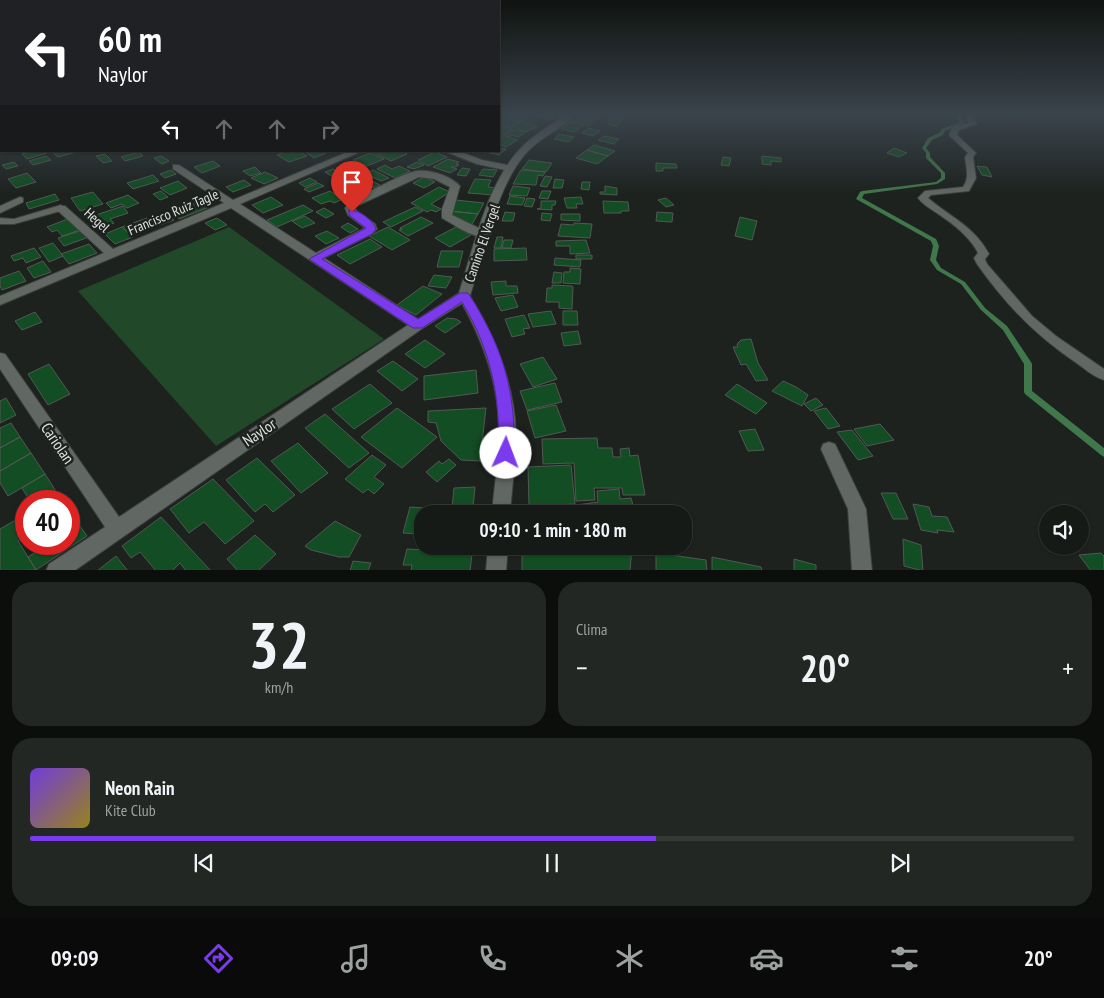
<!DOCTYPE html>
<html lang="es">
<head>
<meta charset="utf-8">
<style>
	:root { --surface:#161a16; --page:#232723; --text:#f1f3f6; --muted:#9ea1a1; --line:#353835; --accent:#7c3aed }
	body { margin:0; font-family:"PT Sans Narrow",sans-serif; background:var(--page); color:var(--text); height:100vh; display:flex; flex-direction:column; font-size:19px; white-space:nowrap }
	* { box-sizing:border-box; margin:0 }
	p { font-size:16px; color:var(--muted) }
	.icon { flex:none; width:28px; height:28px; fill:none; stroke:currentColor; stroke-width:2; stroke-linecap:round; stroke-linejoin:round }
	.map { position:relative; height:570px; overflow:hidden }
	.sheet { display:flex; flex-direction:column; gap:12px; padding:12px; background:#0c0e0c; flex:1 }
	.sheet>* { flex:none }
	.guide { position:absolute; left:0px; top:0px; width:500px; height:152px; box-shadow:0 1px 4px #0004,0 0 0 1px var(--line); background:#202124; color:#fff; overflow:hidden }
	.tools { position:absolute; left:1039px; top:505px; display:grid; gap:10px }
	.tools a { display:grid; place-items:center; width:50px; height:50px; border-radius:50%; background:var(--surface); box-shadow:0 1px 4px #0004,0 0 0 1px var(--line); font-size:25px }
	.speed { position:absolute; left:15px; top:490px; display:flex; gap:10px; font-size:25px; font-weight:700; text-align:center }
	.speed>* { display:grid; place-content:center; width:65px; height:65px; border-radius:50%; background:var(--surface); box-shadow:0 1px 4px #0004,0 0 0 1px var(--line); line-height:1 }
	.speed .limit { border:8px solid #d22; background:#fff; color:#111 }
	.pin { position:absolute; display:grid; place-items:center; width:42px; height:42px; color:#fff; margin:-51px -21px; border-radius:50% 50% 50% 0; rotate:-45deg; box-shadow:0 0 5px #0007 }
	.pin .icon { rotate:45deg }
	.me { position:absolute; width:55px; margin:-28px; rotate:2deg; stroke-linejoin:round; filter:drop-shadow(0 0 4px #0008) }
	.turn { display:flex; align-items:center; gap:18px; height:105px; padding:0 15px; font-size:22px }
	.turn .icon { width:65px; height:65px; stroke-width:2.5 }
	.turn b { display:block; font-size:35px; line-height:42px }
	.lanes { display:flex; align-items:center; height:48px; padding:0 15px; background:#0003; justify-content:center; gap:25px; direction:ltr }
	.lanes .off { opacity:.35 }
	.big { font-size:38px; font-weight:700; line-height:1.1 }
	.sheet .tile { flex:1; display:flex; flex-direction:column; justify-content:center; gap:8px; min-width:0; padding:0 18px; border-radius:20px; background:var(--page) }
	.sheet .dial { align-items:center; gap:0 }
	.dial b { font-size:65px; line-height:1 }
	.song { display:flex; align-items:center; gap:15px }
	.cover { width:60px; height:60px; border-radius:8px; background:linear-gradient(135deg,hsl(260 70% 55%),hsl(50 70% 35%)) }
	.played { height:5px; border-radius:2px; background:linear-gradient(90deg,var(--accent) 60%,var(--line) 60%) }
	.keys { display:flex; justify-content:space-around; direction:ltr }
	.heat { display:flex; justify-content:space-between; align-items:center; font-size:28px; direction:ltr }
	.sheet .tiles { flex:1; display:grid; gap:12px; grid-template-columns:1fr 1fr }
	.tile:last-child { grid-column:span 2 }
	.trip { position:absolute; left:414px; top:505px; width:278px; height:50px; border-radius:20px; background:var(--surface); box-shadow:0 1px 4px #0004,0 0 0 1px var(--line); font-weight:700; line-height:50px; text-align:center }
	.dock { display:flex; height:80px; justify-content:space-around; align-items:center; background:#090a09; color:var(--muted) }
	.dock .icon { width:35px; height:35px }
	.dock .active { color:var(--accent) }
	.dock b { font-size:22px; color:var(--text) }
	.map>svg:first-child { display:block }
</style>
</head>
<body>
<div class="map">
<svg width="1104" height="571" viewBox="0 0 1104 571">
	<rect width="100%" height="100%" fill="#1d221e"/>
	<path fill="#22482a" d="M229,227L384,339L216,446L78,291Z"/>
	<g fill="none" stroke-linecap="round" stroke-linejoin="round">
		<path fill="#40774b" fill-rule="evenodd" d="M960,114H964L961,118L965,122L964,123L945,131L943,135L932,140L926,148L930,153V157L945,173V179L937,184L864,194L862,198L936,239L939,246L936,260L941,268L965,282L985,308L1007,326L1031,362L1032,364V391L1104,448V457L1101,455L1025,394L1024,392V364L1003,330L981,310L961,284L937,270L930,260L933,246L931,241L856,199L860,192L862,191L936,182L941,178V173L926,158V153L922,148L928,138L939,133L942,129L960,122L957,118Z"/>
	</g>
	<path fill="#134d23" stroke="#525853" d="M508,114H520L517,115L526,119L521,121L505,115Z
		M533,114H558L552,117L555,118L550,120Z
		M580,115L597,119L589,126L571,121Z
		M505,116L520,122L509,127L499,123V119Z
		M609,117L622,119L617,126L608,124L610,120H607Z
		M523,121L537,127L526,132L512,126Z
		M569,122L584,125L575,132L561,129Z
		M499,126L512,128L505,134L499,133Z
		M588,128L600,131L593,136L582,133Z
		M513,129L526,132L519,137L506,134Z
		M559,134L574,137L568,142L554,139Z
		M504,135L518,140L506,147L499,144V138Z
		M604,136L619,139L614,144L598,140Z
		M594,145L615,151L608,156L587,150Z
		M499,148L506,149L499,155L481,151H499Z
		M894,148L907,153L899,157L887,153Z
		M587,150L608,156L597,164L576,158Z
		M32,151H45L47,153L27,159L22,154Z
		M60,151H75L76,152L58,157L53,153Z
		M288,151H298L307,156L289,162L277,155Z
		M304,151H331L314,158Z
		M371,151H402L407,154L391,161Z
		M139,152L143,156L125,161L121,157Z
		M435,152L447,157L428,166L418,160Z
		M370,153L384,159L367,166L353,160Z
		M105,154L112,161L103,163L96,156Z
		M46,156L51,160L33,165L29,161Z
		M161,156L169,161L162,164L154,158Z
		M762,156L781,158V162L771,161V165L762,164Z
		M723,157L731,158L729,166L721,165Z
		M448,159L459,162L456,164L459,165L456,167H451L457,169L450,173L433,167Z
		M529,160L552,163L546,172L522,169Z
		M213,161L220,166L202,173L194,167Z
		M14,162L18,166L6,169L2,165Z
		M417,162L424,165L414,169L407,167Z
		M350,163L362,169L348,174L336,168Z
		M656,163L676,164L677,168H663V171H656Z
		M385,165L392,169L399,166L410,171L395,178L377,169Z
		M977,166L987,167L992,177L982,175Z
		M255,167L261,173L250,176L243,171Z
		M462,168L470,169L466,176L457,175Z
		M333,169L345,175L336,179L325,172Z
		M483,169L497,170L493,177L479,175Z
		M171,170L176,174L165,178L160,174Z
		M373,170L389,178L381,181L372,177L365,180L359,177Z
		M521,170L545,172L543,176L538,175L536,185L513,184Z
		M265,172L278,178L264,184L251,178Z
		M27,173L36,182L16,188L8,179Z
		M153,175L159,181L133,189L127,183Z
		M545,176L552,177L547,187L540,186Z
		M424,177L435,182L424,188L413,183Z
		M310,178L317,182L305,187L299,183Z
		M475,179L491,180L488,187L496,188L494,195L468,193Z
		M555,179L564,180L562,188H553Z
		M244,180L251,185L233,192L226,187Z
		M370,180L380,185L374,188L363,183Z
		M178,181L187,188L170,195L160,188Z
		M582,182H590L589,190L581,189Z
		M318,183L324,186L309,192L304,189Z
		M513,186L530,188L527,196L509,195Z
		M605,186L617,188V195L600,194V192H605Z
		M439,187L450,192L431,204L441,209L436,212L431,210L427,212L411,203Z
		M161,191L168,197L160,200L153,194Z
		M330,191L343,199L334,203L330,201L321,204L312,198Z
		M542,191H551L548,199L539,198Z
		M93,192L103,204L80,211L71,198Z
		M55,194L59,200L29,209L26,203Z
		M128,195L139,203L127,208L122,204L111,208L106,203Z
		M510,196L525,198L522,205L507,204Z
		M271,197L283,205L263,213L252,205Z
		M581,197L583,204H576L577,208H567L564,198Z
		M527,198L535,199L532,207L524,206Z
		M666,198L674,205L666,207L658,200Z
		M456,200L484,203L478,214L450,211Z
		M201,201L209,207L179,219L172,212Z
		M541,201H556L555,205H552V210L537,209L541,208Z
		M603,201L628,202L629,211H621V213H604Z
		M303,205L313,211L277,227L267,220Z
		M123,206L128,213L110,219L114,223L98,229L90,217Z
		M415,207L423,211L391,227L383,222Z
		M324,208L334,214L326,218L316,212Z
		M450,211L478,214L471,226L450,213Z
		M505,212L515,213L513,221H502Z
		M657,212L673,213L672,222L656,221Z
		M542,213L552,214L550,221L541,220Z
		M166,214L174,220L157,226L150,220Z
		M561,214H580V221L561,220Z
		M305,216L315,223L302,228L292,221Z
		M421,217L433,223L408,236L399,230L402,229L400,228Z
		M740,217L757,221L752,240L735,236Z
		M70,218L80,230L62,236L57,230L52,232L47,227Z
		M147,218L153,224L128,233L122,227Z
		M217,218L227,225L215,230L205,223Z
		M348,223L358,229L350,233L341,227Z
		M574,223L592,224L590,238L558,236L561,224L574,225Z
		M122,227L133,237L115,244L105,234Z
		M388,227L410,240L392,250L369,236Z
		M456,227L471,235L450,247L435,238Z
		M83,230L89,237L64,246L58,238Z
		M327,231L339,238L326,244L315,236Z
		M497,237H503L501,248H494Z
		M370,239L382,247L350,264L337,255Z
		M504,240H513L511,248H502Z
		M586,240L590,253L570,254V246H556V241Z
		M53,243L63,256L49,262L39,248Z
		M89,244L97,253L69,264L61,254Z
		M34,248L41,257L26,263L23,258L14,261L11,256Z
		M526,248L527,260L494,261V249Z
		M441,251H463L459,267H437Z
		M576,255H592V259H576Z
		M555,258L581,260L580,267L554,265Z
		M43,261L51,272L34,278L27,268Z
		M570,268L581,269L580,284L563,283L564,272H570Z
		M19,271L26,281L2,290L0,286V278Z
		M554,272L562,273L561,283H552Z
		M434,275L452,277L446,288L428,286Z
		M506,281V286H517L518,293L493,295L491,282Z
		M552,285L572,286L573,287L572,309L559,308V302H546L547,288H552Z
		M423,286L442,294L416,315L397,305Z
		M513,295L518,307L501,311L495,298Z
		M551,311L556,324L533,327L528,314Z
		M563,311H577L578,325H563Z
		M35,312L42,322L22,330L15,321Z
		M524,315L530,328L523,329L525,334L512,337L505,319Z
		M447,318L456,319L461,322L445,333L435,326Z
		M578,331L581,344L564,346L561,333Z
		M751,339L758,363L768,380L756,381L746,364L741,365L733,347H738L737,344L741,340Z
		M425,340L445,354L425,368L405,354Z
		M543,357L557,379L533,387L520,364Z
		M393,361L418,379L402,391L377,371Z
		M49,364L70,394L48,405L28,374Z
		M476,370L478,393L424,400V376Z
		M783,381L796,387L808,395L802,406L772,391Z
		M555,383L562,402L527,410L520,391Z
		M370,384L392,403L354,429L332,409Z
		M737,384L767,403L756,414L725,395Z
		M6,398L16,415L0,423V401Z
		M816,398L823,405L811,411L804,404Z
		M556,405L566,431L535,438L527,411Z
		M397,408L437,437L402,468L361,437Z
		M486,408L480,461L461,460L441,441L436,423L428,422V411Z
		M826,408L840,426L828,429L814,411Z
		M325,414L369,453L349,468L305,428Z
		M11,423L20,437L0,448V428Z
		M880,424L894,440L867,446L854,429Z
		M755,429L764,450L748,451L739,431Z
		M852,430L873,456L858,460L837,432Z
		M20,437L31,453L0,471V448Z
		M597,438L598,448H612L613,457H621L620,449L629,448L630,456L638,455L645,495H623L622,488H594L595,500L576,501L574,463L543,464L542,439Z
		M298,443L328,473L301,493L271,461Z
		M31,453L45,474L8,496L0,483V471Z
		M372,455L386,465L374,477L384,484L374,494L368,489L363,493L345,479Z
		M257,458L295,495L273,512L265,504L255,512L226,480Z
		M449,459L456,465L437,482L426,472L439,461L442,464Z
		M571,465L575,504L529,506L528,467Z
		M45,474L59,496L50,501H30L22,488Z
		M213,479L254,521L225,544L204,522L189,533L170,509Z
		M475,487L473,507L452,508L454,488Z
		M619,489L620,499L631,498L634,509L623,510L624,514H535L534,511L598,502L597,491Z
		M881,493H896L908,519H893Z
		M913,504L929,507L932,516L947,517L954,532L937,530L938,533L921,530Z
		M410,507L438,509L437,514H422V534L403,533Z
		M445,511L478,512V514H444Z
		M73,516L87,536L36,570L28,557L49,544H69V519Z
		M161,517L211,571H186L180,563L172,571H156L140,552L131,558L122,546Z
		M19,518L26,531V535L18,541L36,570L0,571V529Z
		M335,521L361,535L349,557H339L311,550L305,546Z
		M255,535L276,554L258,571H238L227,559Z
		M903,539L921,545L923,571L904,566Z
		M428,546H473L470,571H411L412,565H403L407,549L427,550Z
		M563,546H632L630,571H522V556Z
		M656,553L706,560L707,571H656Z
		M1101,553L1104,556V571H1091L1079,555Z
		M116,556L128,571H97Z
		M712,557L761,567L762,571H712Z
		M794,559L816,565V571H794Z
		M353,561L371,563L368,571H350Z"/>
	<g fill="none" stroke-linecap="round" stroke-linejoin="round">
		<g stroke="#3c3f3c" stroke-width="2">
			<path id="service" d="M963,114H971L977,124L959,130L957,135L976,153L973,157L976,178L969,191L931,195L928,198C950,217 974,226 989,254L985,259L987,264L1032,316L1056,336L1104,369V380C1094,377 1086,370 1078,364C1037,337 1005,304 977,264L974,258L978,253C971,239 957,227 944,218C935,211 925,207 918,198L925,191L963,187C970,177 966,168 965,157L968,153L949,135L953,126L969,123Z
				M20,197L23,198V202L0,213V206Z
				M61,205L66,208L64,210L14,224H0V218L14,219Z"/>
		</g>
		<g stroke="#3c3f3c" stroke-width="2">
			<path id="minor" d="M0,114H1V116H0Z
				M350,151H362L240,204L316,253L365,228L348,215L345,208L351,201C367,193 401,174 416,171C430,169 451,176 460,186L452,215L491,234L489,236C474,240 455,225 442,218V209L450,187L434,179L419,177L359,205L355,208L357,211L375,224L377,229L372,234L324,258L418,319L459,293H469L470,296L469,299L423,328L74,571H46L49,564L105,527L0,369V353L5,354L119,517L408,325L231,208L0,305V296L104,253L57,210L56,208L57,206H65L113,249L224,203L173,169V165H179L233,200Z
				M444,151H458L482,160L513,166L515,168L510,171L477,164Z
				M829,442L835,444L866,509L872,571H852L848,509L821,449L823,444Z"/>
		</g>
		<g stroke="#3c3f3c" stroke-width="2">
			<path id="tertiary" d="M567,114H576C562,128 542,137 528,151C497,183 483,254 470,296C496,338 514,384 516,433C516,460 512,487 510,514H492C494,487 499,460 499,434C500,384 482,338 458,296C473,250 486,185 520,149C533,135 551,125 567,114Z
				M488,546H508L506,571H486Z"/>
		</g>
		<use href="#service" fill="#616762" fill-rule="evenodd"/>
		<use href="#minor" fill="#616762" fill-rule="evenodd"/>
		<use href="#tertiary" fill="#616762" fill-rule="evenodd"/>
	</g>
	<linearGradient id="sky" x2="0" y2="1"><stop stop-color="#101310"/><stop offset="0.59" stop-color="#3a444c"/><stop offset="1" stop-color="#3a444c" stop-opacity="0"/></linearGradient>
	<rect width="1104" height="194" fill="url(#sky)"/>
	<path fill="#7c3aed" stroke="#51269a" d="M349,210C358,209 373,220 376,229L372,234L322,259L418,319L460,293H468L470,296C503,348 516,391 514,453L511,458L506,460L501,458L498,453C501,398 491,350 462,302L422,328H413L309,259L366,228L349,215Z"/>
	<g text-anchor="middle" dominant-baseline="central" stroke-width="5" stroke-linejoin="round" paint-order="stroke">
		<g font-size="14" fill="#dfe2e0" stroke="#1d221e">
			<text transform="translate(173 212) rotate(-23)">Francisco Ruiz Tagle</text>
			<text transform="translate(97 220) rotate(42)">Hegel</text>
			<text transform="translate(482 243) rotate(-71)">Camino El Vergel</text>
		</g>
		<g font-size="16" fill="#dfe2e0" stroke="#1d221e">
			<text transform="translate(259 432) rotate(-34)">Naylor</text>
			<text transform="translate(58 443) rotate(56)">Cariolan</text>
		</g>
	</g>
</svg>
<div class="tools">
<a><svg class="icon" aria-label="sound" viewBox="0 0 24 24"><path d="M4 9h4l5-4v14l-5-4H4zM17 9q2 3 0 6"/></svg></a>
</div>
<div class="speed"><div class="limit">40</div></div>
<div class="pin" style="left:352px;top:212px;background:#d93025"><svg class="icon" aria-label="arrive" viewBox="0 0 24 24"><path d="M6 21V4h12l-3 4 3 4H6"/></svg></div>
<svg class="me" style="left:506px;top:453px" viewBox="-20 -20 40 40"><circle r="19" fill="#fff"/><path d="M0-13L10 11 0 6-10 11z" fill="#7c3aed"/></svg>
<div class="trip">09:10 · 1 min · 180 m</div>
<div class="guide">
<div class="turn"><svg class="icon" aria-label="left" viewBox="0 0 24 24"><path d="M17 20v-9H6M10 6l-5 5 5 5"/></svg><div><b>60 m</b>Naylor</div></div>
<div class="lanes"><svg class="icon" aria-label="left" viewBox="0 0 24 24"><path d="M17 20v-9H6M10 6l-5 5 5 5"/></svg><svg class="icon off" aria-label="ahead" viewBox="0 0 24 24"><path d="M12 20V5M6 11l6-6 6 6"/></svg><svg class="icon off" aria-label="ahead" viewBox="0 0 24 24"><path d="M12 20V5M6 11l6-6 6 6"/></svg><svg class="icon off" aria-label="right" viewBox="0 0 24 24"><path d="M7 20v-9h11M14 6l5 5-5 5"/></svg></div>
</div>
</div>
<section class="sheet">
<div class="tiles">
<div class="tile dial"><b>32</b><p>km/h</p></div>
<div class="tile"><p>Clima</p>
<div class="heat"><a>−</a><b class="big">20°</b><a>+</a></div>
</div>
<div class="tile">
<div class="song"><i class="cover"></i><div><b>Neon Rain</b><p>Kite Club</p></div></div>
<div class="played"></div>
<div class="keys"><svg class="icon" aria-label="previous" viewBox="0 0 24 24"><path d="M18 5L8 12l10 7zM5 5v14"/></svg><svg class="icon" aria-label="pause" viewBox="0 0 24 24"><path d="M8 5v14M16 5v14"/></svg><svg class="icon" aria-label="next" viewBox="0 0 24 24"><path d="M6 5l10 7-10 7zM19 5v14"/></svg></div>
</div>
</div>
</section>
<nav class="dock">
<b>09:09</b>
<svg class="icon active" aria-label="directions" viewBox="0 0 24 24"><path d="M12 3l9 9-9 9-9-9zM9 14v-3h6M13 9l2 2-2 2"/></svg>
<svg class="icon" aria-label="music" viewBox="0 0 24 24"><path d="M9 18V5l10-2v13"/><circle cx="6" cy="18" r="3"/><circle cx="16" cy="16" r="3"/></svg>
<svg class="icon" aria-label="phone" viewBox="0 0 24 24"><path d="M5 4h4l2 5-3 2q2 4 5 5l2-3 5 2v4C11 20 4 13 5 4z"/></svg>
<svg class="icon" aria-label="climate" viewBox="0 0 24 24"><path d="M12 3v18M4 7l16 10M4 17L20 7"/></svg>
<svg class="icon" aria-label="car" viewBox="0 0 24 24"><path d="M5 17H2v-5l4-1 3-4h7l3 4 3 1v5h-3M9 17h6M6 11h13"/><circle cx="7" cy="17" r="2"/><circle cx="17" cy="17" r="2"/></svg>
<svg class="icon" aria-label="filters" viewBox="0 0 24 24"><path d="M4 7h16M4 17h16"/><circle cx="9" cy="7" r="2"/><circle cx="15" cy="17" r="2"/></svg>
<b>20°</b>
</nav>
</body>
</html>
